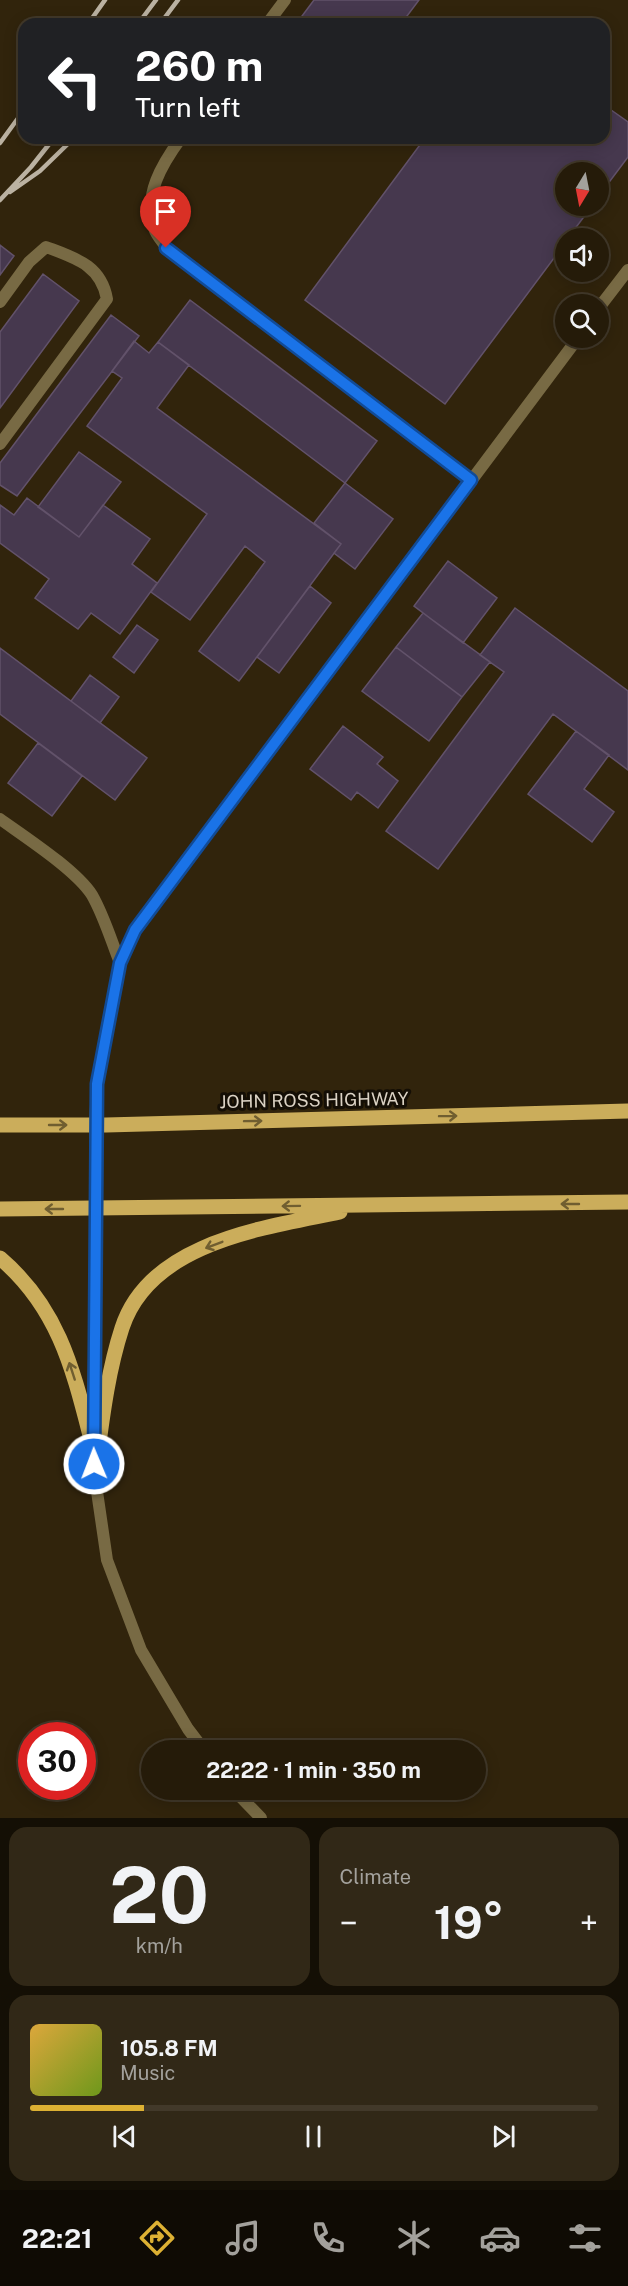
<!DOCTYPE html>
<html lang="en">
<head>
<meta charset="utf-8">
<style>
	:root { --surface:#251b09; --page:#312817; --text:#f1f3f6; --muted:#a3a19c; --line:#42392a; --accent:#ddb133 }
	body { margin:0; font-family:"Public Sans",sans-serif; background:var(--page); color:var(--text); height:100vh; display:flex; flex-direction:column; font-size:22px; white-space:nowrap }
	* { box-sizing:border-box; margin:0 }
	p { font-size:20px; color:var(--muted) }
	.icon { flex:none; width:33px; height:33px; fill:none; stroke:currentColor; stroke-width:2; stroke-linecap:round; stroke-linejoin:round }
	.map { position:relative; height:1818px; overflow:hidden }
	.panel { display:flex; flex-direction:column; gap:9px; padding:9px; background:#140f05; flex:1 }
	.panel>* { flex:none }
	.guide { position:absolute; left:18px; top:18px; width:592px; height:126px; border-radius:18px; box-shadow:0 3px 15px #0003,0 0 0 2px var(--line); background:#202124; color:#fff; overflow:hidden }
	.needle { width:39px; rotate:190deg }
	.fabs { position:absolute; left:555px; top:162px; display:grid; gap:12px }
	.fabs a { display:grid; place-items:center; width:54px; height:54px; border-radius:50%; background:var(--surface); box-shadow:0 3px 15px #0003,0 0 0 2px var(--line); font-size:30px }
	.speed { position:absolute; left:18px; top:1722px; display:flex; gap:12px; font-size:30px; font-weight:700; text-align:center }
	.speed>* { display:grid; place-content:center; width:78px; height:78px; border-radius:50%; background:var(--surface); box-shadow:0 3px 15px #0003,0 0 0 2px var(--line); line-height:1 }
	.speed .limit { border:9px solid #d22; background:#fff; color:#111 }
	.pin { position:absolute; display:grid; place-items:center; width:51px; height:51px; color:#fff; margin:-62px -26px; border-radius:50% 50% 50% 0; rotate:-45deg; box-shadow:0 0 6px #0007 }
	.pin .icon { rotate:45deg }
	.me { position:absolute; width:66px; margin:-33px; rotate:359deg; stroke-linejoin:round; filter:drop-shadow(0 0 4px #0008) }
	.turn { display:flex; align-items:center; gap:21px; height:126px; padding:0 18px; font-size:27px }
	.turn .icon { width:78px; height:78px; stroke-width:2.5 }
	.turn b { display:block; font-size:42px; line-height:51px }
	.big { font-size:45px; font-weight:700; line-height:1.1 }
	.panel .tile { flex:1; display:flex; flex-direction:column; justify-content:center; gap:9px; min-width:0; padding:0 21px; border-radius:18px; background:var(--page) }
	.panel .dial { align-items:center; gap:0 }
	.dial b { font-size:78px; line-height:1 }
	.song { display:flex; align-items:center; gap:18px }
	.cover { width:72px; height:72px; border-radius:9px; background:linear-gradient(135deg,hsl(40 70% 55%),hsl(80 70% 35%)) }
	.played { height:6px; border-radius:3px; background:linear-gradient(90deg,var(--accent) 20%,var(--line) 20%) }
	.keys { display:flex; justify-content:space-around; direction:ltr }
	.heat { display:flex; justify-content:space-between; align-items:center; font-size:33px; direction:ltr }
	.panel .tiles { flex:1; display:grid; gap:9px; grid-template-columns:1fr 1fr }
	.tile:last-child { grid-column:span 2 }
	.trip { position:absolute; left:141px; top:1740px; width:345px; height:60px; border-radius:30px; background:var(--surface); box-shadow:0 3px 15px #0003,0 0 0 2px var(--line); font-weight:700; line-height:60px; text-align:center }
	.dock { display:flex; height:96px; justify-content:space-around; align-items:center; background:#0f0b04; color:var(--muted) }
	.dock .icon { width:42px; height:42px }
	.dock .current { color:var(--accent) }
	.dock b { font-size:27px; color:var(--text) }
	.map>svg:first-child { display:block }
</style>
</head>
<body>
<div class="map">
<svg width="628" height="1818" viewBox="0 0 628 1818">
	<rect width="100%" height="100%" fill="#31240c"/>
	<path fill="#46384e" stroke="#62526a" stroke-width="1.5" d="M314,0H419L401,24H296Z
		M604,105L628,122V157L598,197V172H566V206H592L568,238H566V242L445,404L305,300L425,138H604Z
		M0,245L14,256L0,275Z
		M43,274L79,301L0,408V332Z
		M190,300L377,441L345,483L158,342Z
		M111,315L139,336L17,496L0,485V463Z
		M134,341L149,353L158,342L189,365L157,408L341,544L239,681L199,651L265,562L245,546L190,620L151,592L207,514L87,426L122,378L112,371Z
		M79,452L121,482L79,537L38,507Z
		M345,483L393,519L355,569L334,553L341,544L314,523Z
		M27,498L79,537L103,505L150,539L132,564L157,583L120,634L91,613L78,629L35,598L49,579L0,543V505L14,515Z
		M448,561L497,598L463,643L414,606Z
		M310,586L331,603L279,673L257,657Z
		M515,608L628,691V770L553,714L438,869L386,831L504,672L480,655Z
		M423,613L490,662L462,697L396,647Z
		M137,625L158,640L134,673L113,657Z
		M396,647L462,697L429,741L362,691Z
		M0,648L147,758L115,800L0,714Z
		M90,675L119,697L100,723L71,701Z
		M343,726L383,757L377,764L398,781L378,808L357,792L351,800L310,769Z
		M576,731L609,755L584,789L614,812L592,842L528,794Z
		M38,743L82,776L52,816L8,783Z"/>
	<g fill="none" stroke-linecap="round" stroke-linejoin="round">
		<path stroke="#786a44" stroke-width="12" d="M267,24L285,0
			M181,138C162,164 143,195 154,228C156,235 162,241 167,248L471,480
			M0,302L29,262L46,247C75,258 101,265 107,299L0,444
			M598,309L628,270
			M0,819C25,837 76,870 92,895C104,916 111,940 120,963
			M95,1125L97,1084L120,963L135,930L578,338"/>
		<path stroke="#786a44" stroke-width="12" d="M93,1433L96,1208L95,1125
			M94,1471L107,1560L141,1650L188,1729L204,1750
			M234,1790L261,1818"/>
		<path stroke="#cbad5b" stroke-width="15" d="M0,1125H106L628,1111
			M0,1209L628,1202
			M0,1258C61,1310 74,1374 93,1447
			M94,1480C101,1430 106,1377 122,1328C150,1242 264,1228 340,1212"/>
		<path stroke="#bbb2a2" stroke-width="4.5" d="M88,24L105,0
			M138,24L156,0
			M160,24L178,0
			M0,143L24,110
			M10,192L40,171L74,138
			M0,200L31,167L54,138"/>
	</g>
	<defs><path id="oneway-shaft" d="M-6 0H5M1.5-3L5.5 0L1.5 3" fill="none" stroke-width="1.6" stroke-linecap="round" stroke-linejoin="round" transform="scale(1.5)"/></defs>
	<g stroke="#705e30">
		<use href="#oneway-shaft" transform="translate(448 1116) rotate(-1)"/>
		<use href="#oneway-shaft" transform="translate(253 1121) rotate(-1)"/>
		<use href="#oneway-shaft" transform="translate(58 1125)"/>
		<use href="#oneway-shaft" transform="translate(570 1204) rotate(180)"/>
		<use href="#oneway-shaft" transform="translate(291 1206) rotate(179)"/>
		<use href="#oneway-shaft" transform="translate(54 1209) rotate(180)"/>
		<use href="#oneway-shaft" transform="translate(214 1245) rotate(159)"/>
		<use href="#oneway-shaft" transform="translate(72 1371) rotate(-108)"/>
	</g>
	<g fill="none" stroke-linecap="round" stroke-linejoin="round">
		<g stroke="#114b97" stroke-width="15">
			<path id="route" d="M94,1464L97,1084L120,963L135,930L471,480L166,248"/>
		</g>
		<use href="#route" stroke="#1a73e8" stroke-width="10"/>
	</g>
	<g text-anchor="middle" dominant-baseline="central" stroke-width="6" stroke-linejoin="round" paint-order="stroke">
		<g font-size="18" fill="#dbd2c4" stroke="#140e05">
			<text transform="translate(314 1100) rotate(-1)">JOHN ROSS HIGHWAY</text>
		</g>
	</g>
</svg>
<div class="fabs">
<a><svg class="needle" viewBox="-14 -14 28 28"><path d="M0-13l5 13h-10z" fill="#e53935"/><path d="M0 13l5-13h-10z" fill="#a3a19c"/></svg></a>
<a><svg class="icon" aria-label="sound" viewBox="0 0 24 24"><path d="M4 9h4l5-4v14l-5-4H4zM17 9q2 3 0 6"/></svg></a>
<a><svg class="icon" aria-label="search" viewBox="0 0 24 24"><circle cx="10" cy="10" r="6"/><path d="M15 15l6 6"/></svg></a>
</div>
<div class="speed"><div class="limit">30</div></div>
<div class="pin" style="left:166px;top:248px;background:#d93025"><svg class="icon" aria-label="arrive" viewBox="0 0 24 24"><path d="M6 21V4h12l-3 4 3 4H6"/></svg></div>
<svg class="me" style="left:94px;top:1464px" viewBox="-20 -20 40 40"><circle r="17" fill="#1a73e8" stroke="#fff" stroke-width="3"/><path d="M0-11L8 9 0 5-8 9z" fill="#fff"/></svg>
<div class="trip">22:22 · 1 min · 350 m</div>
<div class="guide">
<div class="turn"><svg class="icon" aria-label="left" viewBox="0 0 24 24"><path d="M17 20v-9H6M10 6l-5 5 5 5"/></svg><div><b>260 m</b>Turn left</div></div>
</div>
</div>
<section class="panel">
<div class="tiles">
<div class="tile dial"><b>20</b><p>km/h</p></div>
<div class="tile"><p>Climate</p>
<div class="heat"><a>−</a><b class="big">19°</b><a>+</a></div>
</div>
<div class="tile">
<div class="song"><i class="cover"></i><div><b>105.8 FM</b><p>Music</p></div></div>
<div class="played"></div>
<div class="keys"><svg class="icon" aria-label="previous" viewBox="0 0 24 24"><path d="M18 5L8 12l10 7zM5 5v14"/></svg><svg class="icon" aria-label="pause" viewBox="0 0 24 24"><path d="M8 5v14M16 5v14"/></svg><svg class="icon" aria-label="next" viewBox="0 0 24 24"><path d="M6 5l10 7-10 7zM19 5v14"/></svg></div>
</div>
</div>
</section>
<nav class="dock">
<b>22:21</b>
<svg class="icon current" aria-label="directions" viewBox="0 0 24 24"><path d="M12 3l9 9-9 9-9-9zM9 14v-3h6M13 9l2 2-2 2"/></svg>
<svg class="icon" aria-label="music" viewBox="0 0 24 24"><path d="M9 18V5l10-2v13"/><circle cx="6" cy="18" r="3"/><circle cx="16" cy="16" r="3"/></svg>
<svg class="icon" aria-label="phone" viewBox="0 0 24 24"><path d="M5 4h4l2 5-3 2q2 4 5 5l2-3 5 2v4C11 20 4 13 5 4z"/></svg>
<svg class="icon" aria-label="climate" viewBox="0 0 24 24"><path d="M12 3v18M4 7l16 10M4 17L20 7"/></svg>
<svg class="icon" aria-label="car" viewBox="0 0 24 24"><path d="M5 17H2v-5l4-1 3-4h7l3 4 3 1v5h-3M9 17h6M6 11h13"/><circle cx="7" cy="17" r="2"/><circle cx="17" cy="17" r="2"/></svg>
<svg class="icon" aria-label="filters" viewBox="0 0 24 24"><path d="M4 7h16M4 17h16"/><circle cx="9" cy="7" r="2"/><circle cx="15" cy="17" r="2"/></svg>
</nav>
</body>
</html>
